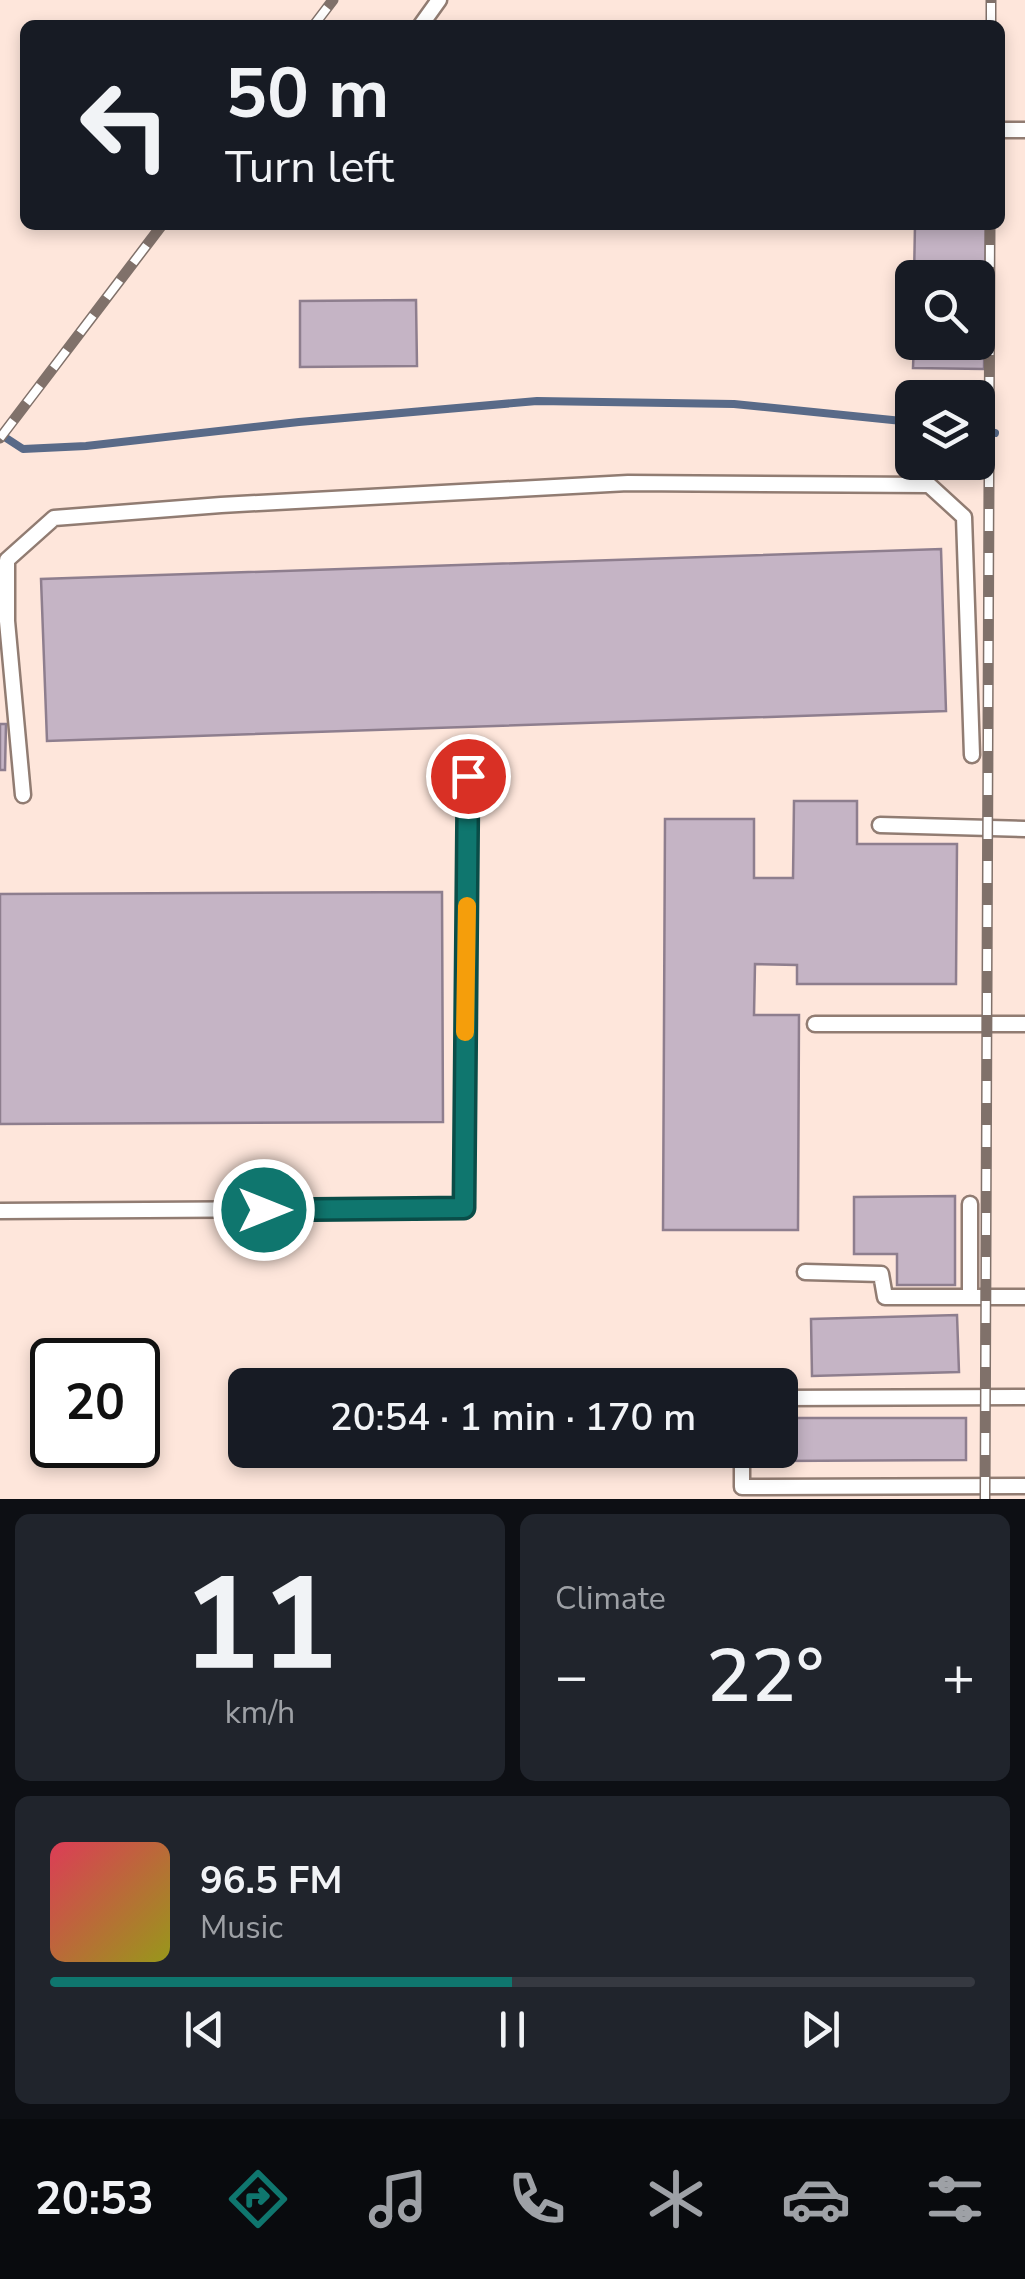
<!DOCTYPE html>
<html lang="en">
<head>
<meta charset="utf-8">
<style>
	:root { --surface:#171b24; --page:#20242c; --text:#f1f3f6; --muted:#9ea1a6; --line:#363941; --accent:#0f766e }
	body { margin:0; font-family:"Nunito Sans",sans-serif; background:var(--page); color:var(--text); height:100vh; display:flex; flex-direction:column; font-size:38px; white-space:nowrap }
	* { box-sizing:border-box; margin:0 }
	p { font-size:32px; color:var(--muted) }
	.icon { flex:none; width:55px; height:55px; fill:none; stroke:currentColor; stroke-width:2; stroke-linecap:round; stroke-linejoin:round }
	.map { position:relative; height:1499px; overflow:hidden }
	.panel { display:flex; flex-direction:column; gap:15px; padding:15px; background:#0d0f14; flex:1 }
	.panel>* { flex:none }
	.banner { position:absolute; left:20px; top:20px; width:985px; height:210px; border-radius:15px; box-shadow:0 5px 15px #0003; background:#171b24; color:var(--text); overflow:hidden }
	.fabs { position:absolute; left:895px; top:260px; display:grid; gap:20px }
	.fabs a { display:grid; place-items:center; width:100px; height:100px; border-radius:15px; background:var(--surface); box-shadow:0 5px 15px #0003; font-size:50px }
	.speed { position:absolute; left:30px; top:1338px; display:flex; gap:20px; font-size:50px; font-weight:700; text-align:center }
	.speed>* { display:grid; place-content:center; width:130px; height:130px; border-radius:50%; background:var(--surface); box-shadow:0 5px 15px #0003; line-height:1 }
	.speed .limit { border:5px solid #111; border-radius:15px; background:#fff; color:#111 }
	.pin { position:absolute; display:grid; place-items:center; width:85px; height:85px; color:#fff; margin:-42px; border:5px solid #fff; border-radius:50%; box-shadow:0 2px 10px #0007 }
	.me { position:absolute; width:110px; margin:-55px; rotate:90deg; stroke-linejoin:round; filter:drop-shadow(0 0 8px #0008) }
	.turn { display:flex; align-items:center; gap:35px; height:210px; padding:0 40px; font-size:45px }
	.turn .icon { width:130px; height:130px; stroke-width:2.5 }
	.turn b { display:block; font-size:70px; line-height:85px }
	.big { font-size:75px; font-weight:600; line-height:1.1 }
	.panel .widget { flex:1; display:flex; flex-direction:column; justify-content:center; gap:15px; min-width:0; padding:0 35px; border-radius:15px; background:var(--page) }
	.panel .dial { align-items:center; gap:0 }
	.dial b { font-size:130px; line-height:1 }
	.song { display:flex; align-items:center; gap:30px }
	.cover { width:120px; height:120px; border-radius:15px; background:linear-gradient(135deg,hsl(350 70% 55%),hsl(60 70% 35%)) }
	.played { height:10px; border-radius:5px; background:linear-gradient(90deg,var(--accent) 50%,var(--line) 50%) }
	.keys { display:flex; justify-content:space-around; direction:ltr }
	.heat { display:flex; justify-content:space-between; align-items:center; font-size:55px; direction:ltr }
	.panel .tiles { flex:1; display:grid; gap:15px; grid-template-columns:1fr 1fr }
	.widget:last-child { grid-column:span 2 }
	.trip { position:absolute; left:228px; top:1368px; width:570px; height:100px; border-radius:15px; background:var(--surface); box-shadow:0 5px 15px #0003; font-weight:600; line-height:100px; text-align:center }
	.tabs { display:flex; height:160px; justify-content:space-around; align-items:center; background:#090b0e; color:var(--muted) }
	.tabs .icon { width:70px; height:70px }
	.tabs .active { color:var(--accent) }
	.tabs b { font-size:45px; color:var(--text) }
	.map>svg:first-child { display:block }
</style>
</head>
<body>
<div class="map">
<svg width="1025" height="1499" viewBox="0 0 1025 1499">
	<rect width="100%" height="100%" fill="#fee6db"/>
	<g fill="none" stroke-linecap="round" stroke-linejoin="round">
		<path stroke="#596a88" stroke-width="8" d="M978,430L995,433
			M0,434L23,449L86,446L299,422L537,401L734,404L912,422"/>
	</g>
	<path fill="#c5b4c5" stroke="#8e7e8e" stroke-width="2.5" d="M915,225H986L984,369L913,368L914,342H978V278H914Z
		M416,300L417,366L300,367V301Z
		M941,549L946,711L47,741L41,579Z
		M0,724H6L5,770H0Z
		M794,801H857V844H957L956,984H797V965L755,964L754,1015H799L798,1230H663L665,819H754V878H793Z
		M442,892L443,1122L0,1124V894Z
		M955,1196V1285H897V1254H854V1197Z
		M957,1315L959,1372L812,1376L811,1319Z
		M780,1418H966V1460L775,1461V1450H780Z"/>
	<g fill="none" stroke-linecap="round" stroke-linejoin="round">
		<g stroke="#917c72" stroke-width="19">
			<path id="service" d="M421,25L439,0
				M1000,130H1025
				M23,795L7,621V560L54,518L221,505L628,483L929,485L964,517L972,755
				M880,825L1025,829
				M815,1024H1025
				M970,1204V1297
				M0,1211L464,1208L468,776
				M805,1272L881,1274L885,1297H1025
				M780,1398L1025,1397
				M742,1450V1487L1025,1486"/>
		</g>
		<use href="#service" stroke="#fff" stroke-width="14"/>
		<g stroke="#80716a" stroke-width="11">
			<path id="rail" d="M314,25L333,0
				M991,25V0
				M0,438L162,225
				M985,1499L990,225"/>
		</g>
		<use href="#rail" stroke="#fff" stroke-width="8" stroke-dasharray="22" stroke-linecap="butt"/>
	</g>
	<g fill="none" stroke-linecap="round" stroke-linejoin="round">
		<g stroke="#0a4d48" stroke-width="25">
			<path id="route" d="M264,1210L464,1208L468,776"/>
		</g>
		<use href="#route" stroke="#0f766e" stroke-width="18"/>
		<path stroke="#f59e0b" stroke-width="18" d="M465,1032L467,906"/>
	</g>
</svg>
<div class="fabs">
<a><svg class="icon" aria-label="search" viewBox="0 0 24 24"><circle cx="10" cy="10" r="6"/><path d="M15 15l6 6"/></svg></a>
<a><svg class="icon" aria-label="layers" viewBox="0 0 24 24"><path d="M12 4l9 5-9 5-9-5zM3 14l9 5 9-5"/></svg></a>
</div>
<div class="speed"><div class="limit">20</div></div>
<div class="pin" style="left:468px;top:776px;background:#d93025"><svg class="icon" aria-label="arrive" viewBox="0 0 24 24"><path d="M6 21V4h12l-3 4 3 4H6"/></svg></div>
<svg class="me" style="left:264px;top:1210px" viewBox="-20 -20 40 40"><circle r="17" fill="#0f766e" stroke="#fff" stroke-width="3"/><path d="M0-11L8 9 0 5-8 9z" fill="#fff"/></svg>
<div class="trip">20:54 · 1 min · 170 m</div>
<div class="banner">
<div class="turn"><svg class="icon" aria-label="left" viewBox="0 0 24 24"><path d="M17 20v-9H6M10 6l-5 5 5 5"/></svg><div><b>50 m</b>Turn left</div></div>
</div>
</div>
<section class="panel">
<div class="tiles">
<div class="widget dial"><b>11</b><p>km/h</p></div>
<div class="widget"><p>Climate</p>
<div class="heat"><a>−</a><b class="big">22°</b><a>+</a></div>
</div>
<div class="widget">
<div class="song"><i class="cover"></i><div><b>96.5 FM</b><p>Music</p></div></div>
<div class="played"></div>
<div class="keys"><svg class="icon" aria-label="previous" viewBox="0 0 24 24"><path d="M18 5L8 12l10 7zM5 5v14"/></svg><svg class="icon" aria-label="pause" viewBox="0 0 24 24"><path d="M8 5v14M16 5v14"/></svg><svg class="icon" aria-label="next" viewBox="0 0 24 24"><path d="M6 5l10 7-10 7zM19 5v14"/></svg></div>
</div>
</div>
</section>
<nav class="tabs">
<b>20:53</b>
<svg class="icon active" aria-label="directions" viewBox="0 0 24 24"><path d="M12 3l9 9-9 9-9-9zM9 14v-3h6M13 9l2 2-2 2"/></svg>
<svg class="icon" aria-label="music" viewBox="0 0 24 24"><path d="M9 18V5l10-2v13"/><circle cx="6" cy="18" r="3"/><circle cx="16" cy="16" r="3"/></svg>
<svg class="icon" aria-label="phone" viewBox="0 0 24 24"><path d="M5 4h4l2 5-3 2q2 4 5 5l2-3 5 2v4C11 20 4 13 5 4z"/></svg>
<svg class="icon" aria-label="climate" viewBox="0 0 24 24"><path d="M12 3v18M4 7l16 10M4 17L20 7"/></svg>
<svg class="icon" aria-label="car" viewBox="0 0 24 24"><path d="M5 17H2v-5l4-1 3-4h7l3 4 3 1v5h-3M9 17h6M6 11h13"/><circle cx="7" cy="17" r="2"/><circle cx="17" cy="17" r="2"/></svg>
<svg class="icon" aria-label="filters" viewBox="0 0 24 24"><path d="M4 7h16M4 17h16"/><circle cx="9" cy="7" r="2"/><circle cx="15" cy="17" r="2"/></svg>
</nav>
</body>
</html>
